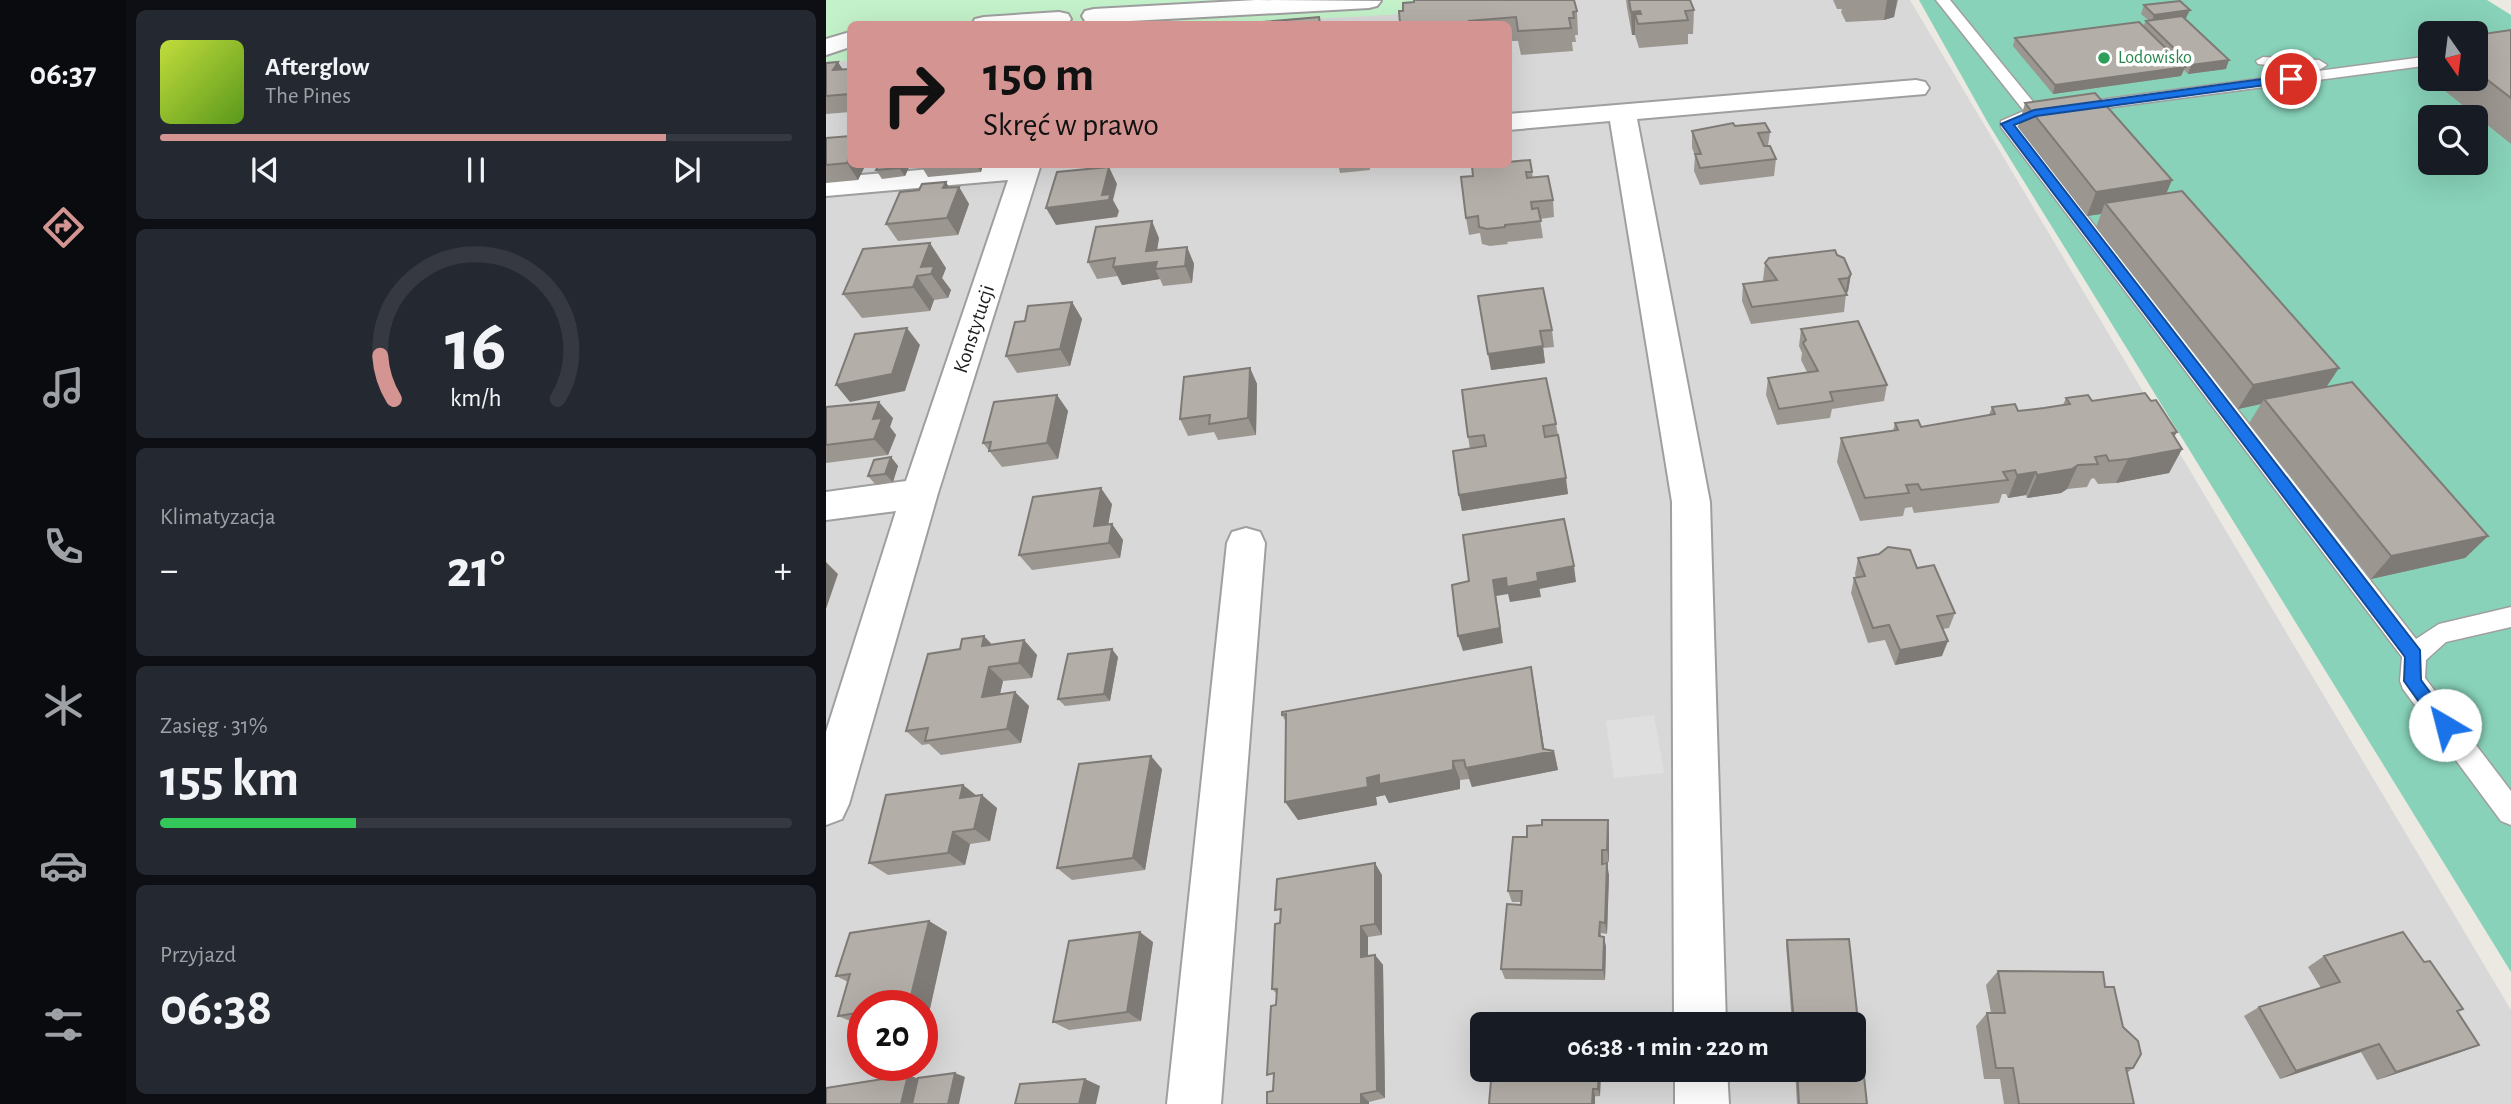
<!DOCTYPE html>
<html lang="pl">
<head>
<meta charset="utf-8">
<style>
	:root { --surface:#171b24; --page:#242831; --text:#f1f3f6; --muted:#9ea1a6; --line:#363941; --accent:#d39492 }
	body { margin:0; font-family:"Alegreya Sans",sans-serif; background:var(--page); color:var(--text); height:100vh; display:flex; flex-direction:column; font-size:26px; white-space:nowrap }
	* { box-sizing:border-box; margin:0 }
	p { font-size:23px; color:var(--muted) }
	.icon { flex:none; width:38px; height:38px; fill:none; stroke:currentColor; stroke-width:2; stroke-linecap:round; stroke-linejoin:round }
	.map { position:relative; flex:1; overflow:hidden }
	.drawer { display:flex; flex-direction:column; gap:10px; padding:10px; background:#0d0f14; width:700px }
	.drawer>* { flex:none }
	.guide { position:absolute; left:21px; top:21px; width:665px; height:147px; border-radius:10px; box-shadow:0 7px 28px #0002; background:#d39492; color:#111; overflow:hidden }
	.needle { width:46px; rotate:166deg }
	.tools { position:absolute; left:1592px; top:21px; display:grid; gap:14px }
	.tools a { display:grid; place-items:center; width:70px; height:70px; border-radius:10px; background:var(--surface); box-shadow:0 7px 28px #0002; font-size:35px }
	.speed { position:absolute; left:21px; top:990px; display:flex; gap:14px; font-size:35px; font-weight:700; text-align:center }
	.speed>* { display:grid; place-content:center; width:91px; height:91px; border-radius:50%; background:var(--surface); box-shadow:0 7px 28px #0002; line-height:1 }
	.speed .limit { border:10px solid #d22; background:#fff; color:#111 }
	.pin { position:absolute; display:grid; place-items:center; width:60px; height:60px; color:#fff; margin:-30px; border:4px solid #fff; border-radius:50%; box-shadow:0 2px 7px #0007 }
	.me { position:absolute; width:77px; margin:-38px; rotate:323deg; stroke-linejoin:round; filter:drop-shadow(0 0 5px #0008) }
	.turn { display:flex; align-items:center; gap:24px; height:147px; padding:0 21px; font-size:32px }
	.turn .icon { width:91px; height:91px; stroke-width:2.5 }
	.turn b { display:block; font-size:49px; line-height:60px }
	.big { font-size:52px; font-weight:700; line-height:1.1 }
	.drawer .card { flex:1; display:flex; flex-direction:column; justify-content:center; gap:10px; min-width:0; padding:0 24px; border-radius:10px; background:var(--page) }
	.drawer .dial { align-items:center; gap:0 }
	.dial svg { height:182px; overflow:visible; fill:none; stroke:var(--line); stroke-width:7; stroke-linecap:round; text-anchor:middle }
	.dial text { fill:var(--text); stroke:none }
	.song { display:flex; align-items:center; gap:21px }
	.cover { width:84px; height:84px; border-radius:10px; background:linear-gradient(135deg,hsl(70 70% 55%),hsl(90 70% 35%)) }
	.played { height:7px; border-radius:4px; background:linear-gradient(90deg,var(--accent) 80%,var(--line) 80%) }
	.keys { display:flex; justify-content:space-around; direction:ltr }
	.heat { display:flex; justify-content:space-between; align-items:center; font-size:38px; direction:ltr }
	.charge { height:10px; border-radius:5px; background:linear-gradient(90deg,#34c759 31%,var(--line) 0) }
	.trip { position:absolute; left:644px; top:1012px; width:396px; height:70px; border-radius:10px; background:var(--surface); box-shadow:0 7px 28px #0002; font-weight:700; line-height:70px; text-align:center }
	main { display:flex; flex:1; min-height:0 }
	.tab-bar { display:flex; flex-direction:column; width:126px; justify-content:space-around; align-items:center; background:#090b0e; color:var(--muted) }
	.tab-bar .icon { width:49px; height:49px }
	.tab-bar .current { color:var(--accent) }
	.tab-bar b { font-size:32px; color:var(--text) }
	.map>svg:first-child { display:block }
</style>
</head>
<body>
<main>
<nav class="tab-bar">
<b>06:37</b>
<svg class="icon current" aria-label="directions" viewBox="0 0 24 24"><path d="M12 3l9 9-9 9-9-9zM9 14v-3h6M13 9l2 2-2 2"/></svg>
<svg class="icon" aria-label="music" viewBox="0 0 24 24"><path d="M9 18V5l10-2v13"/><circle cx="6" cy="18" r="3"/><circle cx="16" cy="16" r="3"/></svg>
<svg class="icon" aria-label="phone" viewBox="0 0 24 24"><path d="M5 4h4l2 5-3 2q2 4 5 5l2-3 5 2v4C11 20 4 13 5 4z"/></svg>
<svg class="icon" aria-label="climate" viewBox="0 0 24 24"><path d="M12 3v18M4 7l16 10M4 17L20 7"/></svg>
<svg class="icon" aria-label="car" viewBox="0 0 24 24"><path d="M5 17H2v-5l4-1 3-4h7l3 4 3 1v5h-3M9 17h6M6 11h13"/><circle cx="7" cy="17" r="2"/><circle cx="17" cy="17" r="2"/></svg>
<svg class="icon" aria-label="filters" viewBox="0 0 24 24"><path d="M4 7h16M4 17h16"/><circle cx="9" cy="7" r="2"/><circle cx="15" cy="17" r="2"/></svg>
</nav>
<section class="drawer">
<div class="card">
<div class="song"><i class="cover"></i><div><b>Afterglow</b><p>The Pines</p></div></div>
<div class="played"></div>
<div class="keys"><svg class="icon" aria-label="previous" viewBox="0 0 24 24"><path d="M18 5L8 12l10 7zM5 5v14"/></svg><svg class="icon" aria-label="pause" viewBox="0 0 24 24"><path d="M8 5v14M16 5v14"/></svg><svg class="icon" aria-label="next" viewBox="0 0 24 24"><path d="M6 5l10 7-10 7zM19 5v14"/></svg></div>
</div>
<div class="card dial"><svg viewBox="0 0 100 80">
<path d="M14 69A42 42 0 1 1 86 69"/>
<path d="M14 69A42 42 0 0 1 8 50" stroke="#d39492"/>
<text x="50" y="56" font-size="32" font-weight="700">16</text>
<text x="50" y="72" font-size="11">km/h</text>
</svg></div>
<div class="card"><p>Klimatyzacja</p>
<div class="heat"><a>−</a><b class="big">21°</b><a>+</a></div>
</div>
<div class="card"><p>Zasięg · 31%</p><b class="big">155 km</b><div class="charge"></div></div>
<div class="card"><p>Przyjazd</p><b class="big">06:38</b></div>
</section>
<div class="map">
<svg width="1685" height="1104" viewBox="0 0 1685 1104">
	<rect width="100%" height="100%" fill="#ebe9e2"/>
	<path fill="#d9d8d8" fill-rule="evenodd" d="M589,0H1084L1685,1010V1104H0V64L24,60V164H682V24H302ZM37,1006H96V1066H37ZM656,1024H1027V1069H656Z"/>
	<path fill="#c3f1c9" d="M0,0H708L563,15L391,24H24V60L0,64Z"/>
	<path fill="#88d2b9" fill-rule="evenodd" d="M1093,0H1661L1685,15V972L1162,123ZM1605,33H1650V79H1605ZM1605,117H1650V163H1605Z"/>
	<path fill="#dfdfdf" d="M828,715L838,773L788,778L780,721Z"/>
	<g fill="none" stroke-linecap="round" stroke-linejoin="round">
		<g stroke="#9f9f9f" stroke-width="3">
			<path id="service" d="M1110,0H1124L1212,108L1605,56V65L1211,117L1191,126L1590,639L1613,624L1685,607V627L1620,642L1600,660L1599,678L1685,791V825L1675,821L1577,689L1574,681L1576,657L1175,127V121L1198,111Z
				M1437,57L1493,60L1501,65L1493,70L1432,64L1430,61Z"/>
		</g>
		<g stroke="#9f9f9f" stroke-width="4">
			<path id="minor" d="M430,0L555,1L551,6L543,8L268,23L259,21L256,16L259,11L268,9Z
				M233,12L242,14L245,19L242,24H146L149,19L158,17Z
				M24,32V47L0,55V39Z
				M1090,80L1099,82L1103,88L1099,94L811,119L884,502L900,1024H848L846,502L784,121L682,130V114Z
				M164,164H215L112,493L23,804L16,819L0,825V732L70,511L0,520V492L80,481L182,180L0,196V178Z
				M420,528L434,532L439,543L395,1104H341L401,543L406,532Z
				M849,1069H901L903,1104H849Z"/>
		</g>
		<use href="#service" fill="#fff" fill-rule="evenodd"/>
		<use href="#minor" fill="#fff" fill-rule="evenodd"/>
	</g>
	<path fill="#9b9690" d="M800,0H864L868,10L867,34H862V44L813,48L809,35H806L801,8Z
		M1007,0H1072L1068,17L1058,20L1020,22L1015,12L1016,9H1011Z
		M1318,5L1360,18H1359L1400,69L1362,74L1358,70L1355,76L1227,94L1187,46L1189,38L1317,26L1320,21L1322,20L1315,14Z
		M751,11L752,35H749L750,42H746L747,51L695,55L692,41H682V24H574Z
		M1685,30V144L1593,70L1605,50V79H1650V35Z
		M0,63L17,69H24V112L0,114Z
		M1199,103L1340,193L1500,387L1662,536L1639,558L1545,579L1423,423L1435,404L1412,409L1270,227L1275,214L1261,216L1192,127Z
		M909,126L944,132L942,146L950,159L948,176L874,185L868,171L869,155L866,148V131Z
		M0,138L24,164H40L32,180L0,183Z
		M704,160L707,178L727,200L728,217L714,219L717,238L681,242L682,244L664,246L656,244L654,233L643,235L640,218L647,176Z
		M94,164H157L155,172L102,177Z
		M512,164H544V170L514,173Z
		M84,165L79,176L56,179L50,170Z
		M133,187L143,204L132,235L72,241L60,224L124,188Z
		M333,238L331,250L361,247L368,264L366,283L337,286L334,279L296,285L292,276L271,279L262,262Z
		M1011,255L1025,274L1022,291L1020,294L1018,312L925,324L916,301L917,284L939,282L937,280L939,263Z
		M120,268L116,278L125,290L122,298L108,300L104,311L36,318L17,294Z
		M717,288L726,330L728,347L717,348L719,363L665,370Z
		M246,302L256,319L244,366L191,373L180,356L199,321Z
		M975,329L1061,385L1058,401L1006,409L1004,418L951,425L940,395L942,378L981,372L975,360L976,353L973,346Z
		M424,368L431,384L430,435L392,440L388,432L362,436L354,419Z
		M231,395L242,411L232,459L176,467L157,443Z
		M1240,398L1266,401H1325L1351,432L1348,436L1356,449L1343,473L1290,483L1272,484L1268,478L1265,479L1261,487L1241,489L1235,493L1201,498L1200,495L1182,498L1180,494H1176L1173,503L1088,513L1086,507L1079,508L1077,516L1034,521L1011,462L1015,438L1067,431L1069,423L1095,427L1163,415L1166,407L1192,411L1237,405Z
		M0,407L67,418L64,427L70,435L62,455L0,463Z
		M730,424L742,494L636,511L633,495L644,449L642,437Z
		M65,457L72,466L67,482L50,485L42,476Z
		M286,504L282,524H286L297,540L294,558L206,570L193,555Z
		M1032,558L1091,568L1129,613L1123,628L1117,629L1116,656L1069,665L1059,640L1042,643L1025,593L1028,578H1030L1029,574Z
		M198,640L211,655L206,678L177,681L174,694L189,692L203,706L195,743L115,755L103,744L96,745L80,731L134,649Z
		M292,657L284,701L239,706L232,699Z
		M709,688L718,749L728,751L732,770L646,787L643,779L634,780V789L563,803L559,795L550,797L551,805L472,820L460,722L456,715Z
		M336,769L319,870L246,880L231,868Z
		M137,785L150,795L171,808L164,841L144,844L139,865L62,875L43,863Z
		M782,820L783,833V862H778V864L783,875L781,934L775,933V936L778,937L780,947L779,980L679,979L675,969L695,902H686L682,891Z
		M556,875V935L542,937V956L549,955L557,965L559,1098L543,1102L447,1091L451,994L446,989Z
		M103,921L121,932L103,1013L96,1014V1006H37V1024L34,1025L12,1016L22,982L10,976Z
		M1023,939L1041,1104H971L969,1069H1027V1024H966L960,945L961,940Z
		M327,942L315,1021L243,1030L227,1022Z
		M1498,956L1598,962L1637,1009L1631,1012L1653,1045L1632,1053L1551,1080L1535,1052L1454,1079L1418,1016L1433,1007L1495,988L1482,967Z
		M1172,971L1279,987L1297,1027L1307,1068L1301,1073L1308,1104H1178L1174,1079H1158L1150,1026L1161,1013H1165L1160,985Z
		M775,1069L774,1096L663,1104Z"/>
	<path fill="#7e7a76" d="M1061,0H1071L1068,17L1058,20Z
		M1364,10L1360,18L1325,23L1328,15Z
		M814,11V24L809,14V35H806L805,12Z
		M1403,60L1400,69L1362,74L1365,65Z
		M12,62L23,79L7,70Z
		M1359,67L1355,76L1227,94L1229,85Z
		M24,155V164H40L32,180L21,163Z
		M75,164L84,165L79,176L73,168Z
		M150,164H157L155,172Z
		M283,167L291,184L287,200L293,211L291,217L230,225L220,208Z
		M1346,180L1336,204L1279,203L1275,214L1261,216L1270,192Z
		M120,182L129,197L133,187L143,204L132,235L121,218L117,188Z
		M326,221L333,238L329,262H331L329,269L334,279L296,285L287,267L320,251Z
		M104,243L120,268L116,278L125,290L122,298L105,274L95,267Z
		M361,247L368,264L366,283L359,266Z
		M1025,274L1022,291L1019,295L1022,278Z
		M91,276L108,300L104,311L87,287Z
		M246,302L256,319L244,366L234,349Z
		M81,328L94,345L79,391L24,402L10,385Z
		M717,346L719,363L665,370L662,354Z
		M424,368L431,384L430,435L422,418Z
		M1513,368L1497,392L1438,399L1435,404L1412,409L1427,385Z
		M231,395L242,411L232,459L221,443Z
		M53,402L67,418L64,427L70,435L62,455L48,439L47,419Z
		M1351,432L1339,452L1356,449L1343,473L1290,483L1302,459L1346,433Z
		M65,457L72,466L67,482L59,474Z
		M1252,465L1241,489L1235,493L1201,498L1211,475Z
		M1210,472L1200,495L1182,498L1191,475Z
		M740,478L742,494L636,511L633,495Z
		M275,488L286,504L279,542L268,526Z
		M286,524L297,540L294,558L283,543Z
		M1662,536L1639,558L1545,579L1565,556Z
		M0,562L12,574L0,609Z
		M748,566L750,582L713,589L711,573Z
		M680,578L712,581L715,597L684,602L682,594L670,596L677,643L637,651L632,636L667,580Z
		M158,636L172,651L156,646Z
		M198,640L211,655L206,678L193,663Z
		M1122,641L1116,656L1069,665L1074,650Z
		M286,649L292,657L284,701L278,694Z
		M163,667L177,681L170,711L156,697Z
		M705,667L719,753L728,751L732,770L646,787L640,768Z
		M189,692L203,706L195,743L181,729Z
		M325,756L336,769L319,870L307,858Z
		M627,761L634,780V789L563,803L559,795L550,797L551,805L472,820L459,802L541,778Z
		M137,785L153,798H134Z
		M156,795L171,808L164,841L148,829Z
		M782,820L783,833V862L781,850Z
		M127,832L144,844L139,865L122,853Z
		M549,863L556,875V935L549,924Z
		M781,863L783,875L781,934L779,923Z
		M103,921L121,932L103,1013L96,1010V1006H87L83,1004Z
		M535,926L542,937V968L535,957Z
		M314,932L327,942L315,1021L301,1012Z
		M778,937L780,947L779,980L777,970Z
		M549,955L557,965L559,1098L551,1091Z
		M1553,1044L1535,1052L1454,1079L1470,1071Z
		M1653,1045L1632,1053L1551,1080L1570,1072Z
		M773,1069H775L774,1096L772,1089Z
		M129,1073L139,1077L133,1104H122Z
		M82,1075L102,1082L97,1104H75Z
		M259,1079L274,1086L270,1104H253Z
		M767,1089L769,1096V1104H766Z
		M535,1094L543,1102V1104H535Z"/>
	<path fill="#b4aea8" stroke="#7e7a76" stroke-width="2" d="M588,0H748L751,11L747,12L748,18H743L745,28L692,31L690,17L643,21L644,24H574L573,11H577V3L588,2Z
		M803,0H864L868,10L859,11L862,20L812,24L809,14H815L814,11L805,12Z
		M1354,1L1364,10L1328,15L1318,5Z
		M1356,16L1403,60L1365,65L1320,21Z
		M493,17L494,24H437V22Z
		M1313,22L1359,67L1229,85L1189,38Z
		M1685,30V98L1650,71V35Z
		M12,62L7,70L24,69V94L0,96V63Z
		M1269,93L1346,180L1270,192L1199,103Z
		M907,123L909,126L939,123L944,132L932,133L938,146H944L950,159L874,168L869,154H875L866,131Z
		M24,136V155L21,163L0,165V138Z
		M704,160L706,172H700L701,178L722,176L727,200L705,202L706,209L712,208L715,221L679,225V227L661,229L653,227L652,216L640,218L635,177L647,176L646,166L651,164H682V162Z
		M53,164H75L73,168L50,170Z
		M283,167L276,195L284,194L283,200L220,208L231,172Z
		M120,182L117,188L133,187L121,218L60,224L74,192L93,190L96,184Z
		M1356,191L1513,368L1427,385L1279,203Z
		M326,221L320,251L361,247L359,266L329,269L331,262L287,267L289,258L262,262L270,227Z
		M104,243L95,267L108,266L105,274L91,276L87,287L17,294L37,249Z
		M1009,250L1011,255L1018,258L1025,274L1022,278L1013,279L1021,295L926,307L917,284L951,280L939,263L943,258Z
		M717,288L726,330L714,331L717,346L662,354L652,296Z
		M246,302L234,349L180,356L189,322L199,321L202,306Z
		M1032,321L1061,385L1004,392L1007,401L953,409L942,378L992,371L977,343L980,340L975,329Z
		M81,328L66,374L10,385L29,334Z
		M424,368L422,418L383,424L384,415L354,419L358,377Z
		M720,378L730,424L717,426L719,437L732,435L740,478L633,495L627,451L660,446L658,435L642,437L636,390Z
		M1526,382L1662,536L1565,556L1438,399Z
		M1319,393L1325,401L1330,400L1351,432L1346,433L1356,449L1302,459L1283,461L1280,455L1269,457L1272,464L1252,465L1246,469L1211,475L1210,472L1191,475L1189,470L1177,472L1182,480L1095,490L1092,484L1080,485L1083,493L1039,498L1015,438L1072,430L1069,423L1092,420L1095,427L1169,414L1166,407L1189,404L1192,411L1218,408L1244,404L1240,398L1262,395L1266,401Z
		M231,395L221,443L163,451L165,442L157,443L168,402Z
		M53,402L47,419L56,418L48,439L0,445V407Z
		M65,457L59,474L42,476L48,460Z
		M275,488L268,526L286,524L283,543L193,555L207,497Z
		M738,519L748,566L711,573L712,581L681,587L680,578L667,580L674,628L632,636L626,585L643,581L637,535Z
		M1062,547L1084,550L1091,568L1108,565L1129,613L1111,616L1122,641L1074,650L1063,625L1047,628L1028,578L1039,576L1032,558L1053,554Z
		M158,636L156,646L198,640L193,663L163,667L156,697L189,692L181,729L99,741L102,728L80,731L102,654L134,649L136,639Z
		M286,649L278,694L232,699L242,654Z
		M705,667L717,749L728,751L640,768L638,760L627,761V770L553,784V775L541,778L542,787L459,802L460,714L456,715V712Z
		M325,756L307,858L231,868L253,764Z
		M137,785L134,798L156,795L148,829L127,832L122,853L43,863L60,795Z
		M716,820H782L781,850H776V864L781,863L779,923L774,922L773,936L778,937L777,970L675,969L681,904L695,905L696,891H682L687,837H701V826L716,825Z
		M549,863V924L535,926V957L549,955L551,1091L535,1094V1104H441V1092L447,1091L448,1073L441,1075L445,1006L450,1005L451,989H446L449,924L454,923L455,909L449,910L451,879Z
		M103,921L83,1004L72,1006H37V1012L12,1016L24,974L10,976L24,933Z
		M314,932L301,1012L227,1022L243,941Z
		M1577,932L1598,962L1604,961L1637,1009L1631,1011L1653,1045L1570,1072L1553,1044L1470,1071L1433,1007L1514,982L1498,956Z
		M1023,939L1041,1104H973L971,1069H1027V1024H968L961,940Z
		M1172,971L1277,972L1279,987H1288L1297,1027L1312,1041L1315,1054L1307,1068H1300L1308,1104H1193L1187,1068H1170L1161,1013H1179Z
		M666,1069H773L772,1089H767L766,1104H663Z
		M129,1073L122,1104H86L92,1078Z
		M82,1075L75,1104H0V1088Z
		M259,1079L253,1104H189L194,1084Z"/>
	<path fill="#1a73e8" stroke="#114b97" stroke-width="2" d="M1465,75L1471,79L1469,81L1210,116L1188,125L1594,650L1595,680L1628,725L1625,730L1619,733L1613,730L1578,681L1579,657L1175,124L1208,110Z"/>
	<circle fill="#2e9e5b" stroke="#fff" stroke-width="2.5" cx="1278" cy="58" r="7"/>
	<g text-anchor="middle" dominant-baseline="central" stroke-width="7" stroke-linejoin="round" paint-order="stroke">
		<g font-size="18" fill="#27864d" stroke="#fff" text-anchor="start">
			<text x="1292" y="58">Lodowisko</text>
		</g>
		<g font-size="21" fill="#1b1b1b" stroke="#fff">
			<text transform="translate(148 329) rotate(-72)">Konstytucji</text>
		</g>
	</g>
</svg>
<div class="tools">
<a><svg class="needle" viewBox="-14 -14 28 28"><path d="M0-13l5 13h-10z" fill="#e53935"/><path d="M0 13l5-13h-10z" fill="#9ea1a6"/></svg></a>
<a><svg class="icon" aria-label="search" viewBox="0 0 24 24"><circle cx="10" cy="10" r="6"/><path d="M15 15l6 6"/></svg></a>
</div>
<div class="speed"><div class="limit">20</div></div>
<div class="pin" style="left:1465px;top:79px;background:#d93025"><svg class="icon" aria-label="arrive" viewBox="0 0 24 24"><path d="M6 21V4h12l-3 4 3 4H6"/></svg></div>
<svg class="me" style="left:1619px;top:725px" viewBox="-20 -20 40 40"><circle r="19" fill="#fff"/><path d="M0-13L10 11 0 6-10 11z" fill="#1a73e8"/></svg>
<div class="trip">06:38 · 1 min · 220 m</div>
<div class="guide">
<div class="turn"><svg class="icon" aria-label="right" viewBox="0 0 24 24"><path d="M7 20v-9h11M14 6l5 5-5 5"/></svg><div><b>150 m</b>Skręć w prawo</div></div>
</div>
</div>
</main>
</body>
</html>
